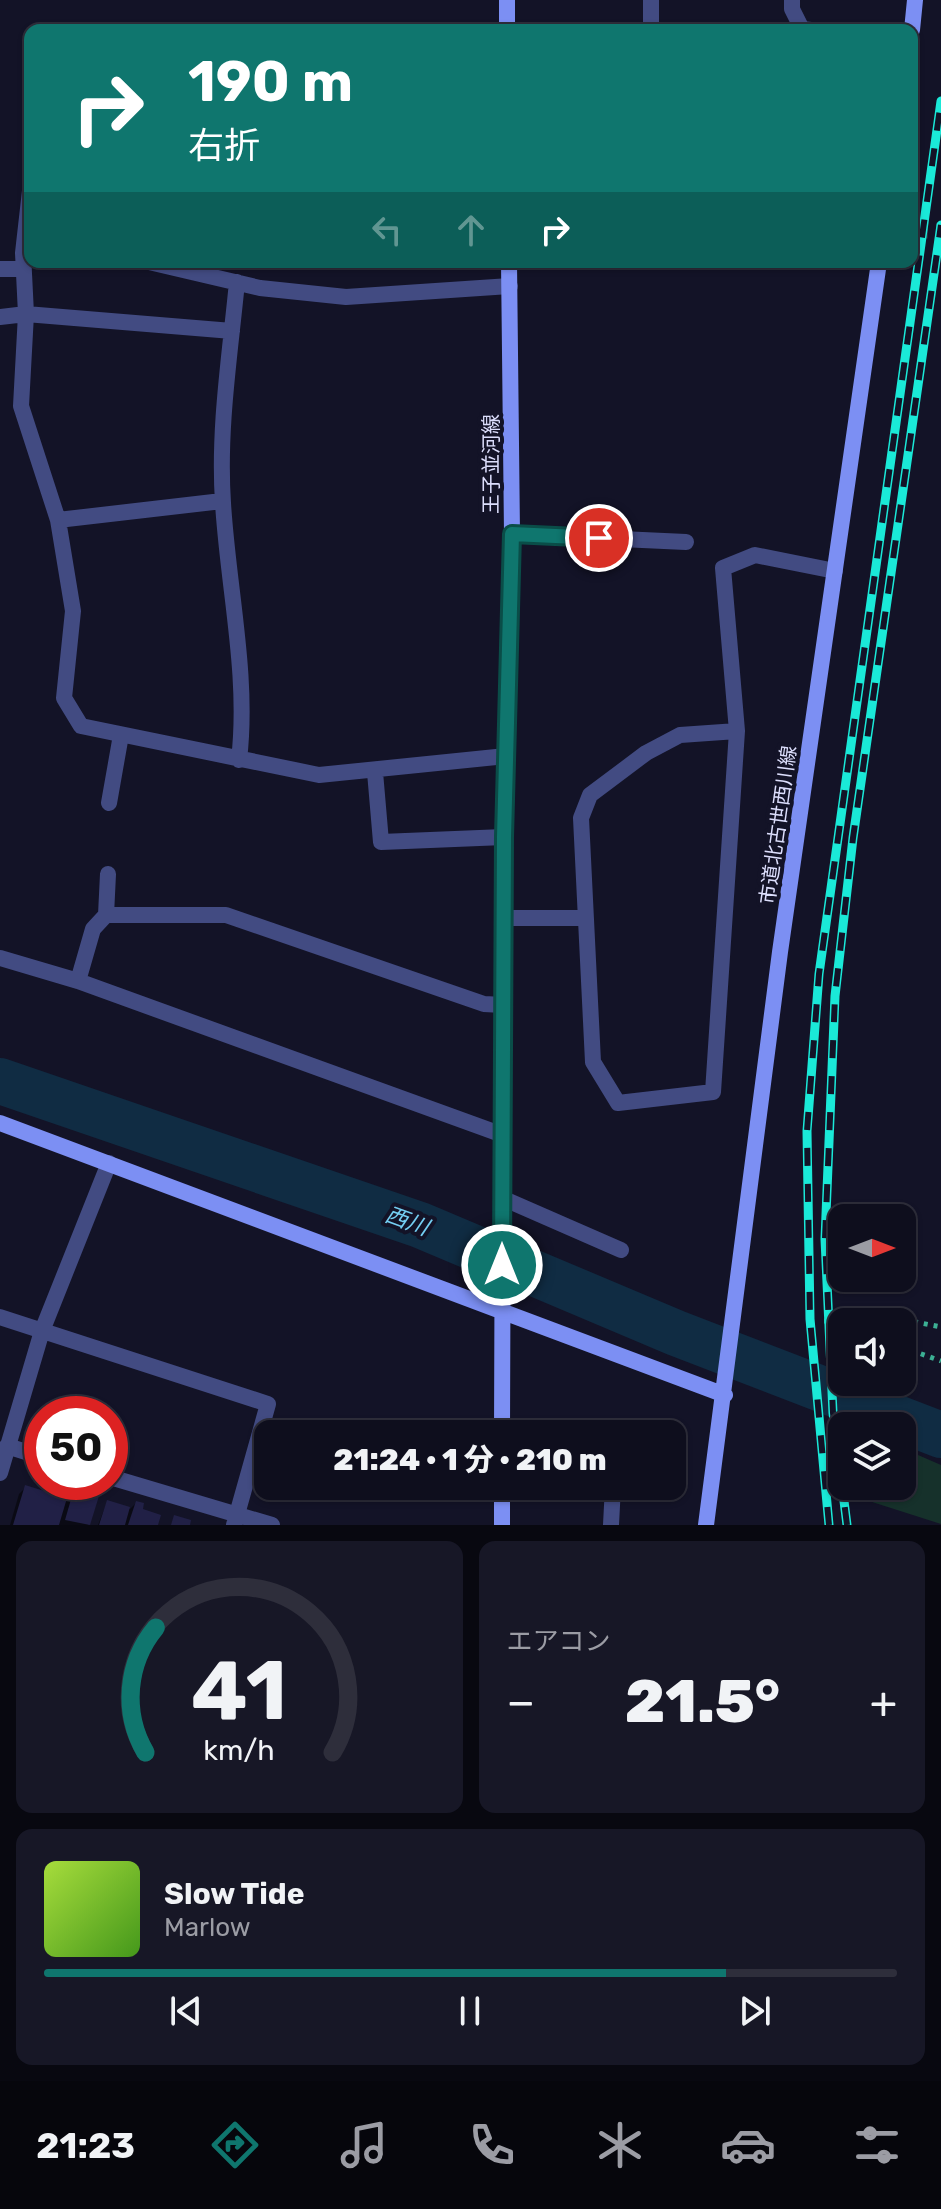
<!DOCTYPE html>
<html lang="ja">
<head>
<meta charset="utf-8">
<style>
	:root { --surface:#0e0e1d; --page:#171726; --text:#f1f3f6; --muted:#9b9ca4; --line:#2e2e3b; --accent:#0f766e }
	body { margin:0; font-family:Rubik,"Noto Sans JP",sans-serif; background:var(--page); color:var(--text); height:100vh; display:flex; flex-direction:column; font-size:30px; white-space:nowrap }
	* { box-sizing:border-box; margin:0 }
	p { font-size:26px; color:var(--muted) }
	.icon { flex:none; width:44px; height:44px; fill:none; stroke:currentColor; stroke-width:2; stroke-linecap:round; stroke-linejoin:round }
	.map { position:relative; height:1525px; overflow:hidden }
	.panel { display:flex; flex-direction:column; gap:16px; padding:16px; background:#080810; flex:1 }
	.panel>* { flex:none }
	.banner { position:absolute; left:24px; top:24px; width:894px; height:244px; border-radius:16px; box-shadow:0 2px 6px #0004,0 0 0 2px var(--line); background:#0f766e; color:#fff; overflow:hidden }
	.needle { width:52px; rotate:90deg }
	.tools { position:absolute; left:828px; top:1204px; display:grid; gap:16px }
	.tools a { display:grid; place-items:center; width:88px; height:88px; border-radius:16px; background:var(--surface); box-shadow:0 2px 6px #0004,0 0 0 2px var(--line); font-size:40px }
	.speed { position:absolute; left:24px; top:1396px; display:flex; gap:16px; font-size:40px; font-weight:700; text-align:center }
	.speed>* { display:grid; place-content:center; width:104px; height:104px; border-radius:50%; background:var(--surface); box-shadow:0 2px 6px #0004,0 0 0 2px var(--line); line-height:1 }
	.speed .limit { border:12px solid #d22; background:#fff; color:#111 }
	.pin { position:absolute; display:grid; place-items:center; width:68px; height:68px; color:#fff; margin:-34px; border:4px solid #fff; border-radius:50%; box-shadow:0 2px 8px #0007 }
	.me { position:absolute; width:88px; margin:-44px; rotate:0deg; stroke-linejoin:round; filter:drop-shadow(0 0 6px #0008) }
	.turn { display:flex; align-items:center; gap:28px; height:168px; padding:0 32px; font-size:36px }
	.turn .icon { width:104px; height:104px; stroke-width:2.5 }
	.turn b { display:block; font-size:56px; line-height:68px }
	.lanes { display:flex; align-items:center; height:76px; padding:0 32px; background:#0003; justify-content:center; gap:40px; direction:ltr }
	.lanes .off { opacity:.35 }
	.big { font-size:60px; font-weight:800; line-height:1.1 }
	.panel .tile { flex:1; display:flex; flex-direction:column; justify-content:center; gap:12px; min-width:0; padding:0 28px; border-radius:16px; background:var(--page) }
	.panel .dial { align-items:center; gap:0 }
	.dial svg { height:208px; overflow:visible; fill:none; stroke:var(--line); stroke-width:7; stroke-linecap:round; text-anchor:middle }
	.dial text { fill:var(--text); stroke:none }
	.song { display:flex; align-items:center; gap:24px }
	.cover { width:96px; height:96px; border-radius:12px; background:linear-gradient(135deg,hsl(80 70% 55%),hsl(100 70% 35%)) }
	.played { height:8px; border-radius:4px; background:linear-gradient(90deg,var(--accent) 80%,var(--line) 80%) }
	.keys { display:flex; justify-content:space-around; direction:ltr }
	.heat { display:flex; justify-content:space-between; align-items:center; font-size:44px; direction:ltr }
	.panel .tiles { flex:1; display:grid; gap:16px; grid-template-columns:1fr 1fr }
	.tile:last-child { grid-column:span 2 }
	.trip { position:absolute; left:254px; top:1420px; width:432px; height:80px; border-radius:16px; background:var(--surface); box-shadow:0 2px 6px #0004,0 0 0 2px var(--line); font-weight:800; line-height:80px; text-align:center }
	.tab-bar { display:flex; height:128px; justify-content:space-around; align-items:center; background:#06060c; color:var(--muted) }
	.tab-bar .icon { width:56px; height:56px }
	.tab-bar .active { color:var(--accent) }
	.tab-bar b { font-size:36px; color:var(--text) }
	.map>svg:first-child { display:block }
</style>
</head>
<body>
<div class="map">
<svg width="941" height="1525" viewBox="0 0 941 1525">
	<rect width="100%" height="100%" fill="#131327"/>
	<path fill="#16312b" d="M902,1448L941,1465V1524L869,1501L866,1486H902Z"/>
	<path fill="#0007" d="M77,1485L82,1493L97,1498L88,1525H10L19,1494L26,1487L67,1500Z
		M107,1502L130,1509L136,1503L156,1525H98Z"/>
	<g fill="none" stroke-linecap="round" stroke-linejoin="round">
		<path stroke="#102c43" stroke-width="46" d="M0,1081L420,1225L676,1333L941,1435"/>
	</g>
	<path fill="#212046" d="M76,1482L86,1485L84,1492L99,1496L90,1525L65,1520Z
		M25,1485L67,1498L59,1525H13Z
		M107,1500L130,1507L125,1525H99Z
		M136,1501L144,1503L143,1509L161,1515L158,1525H128Z
		M174,1515L191,1520L190,1525H171Z"/>
	<g fill="none" stroke-linecap="round" stroke-linejoin="round">
		<path stroke="#313147" stroke-width="16" stroke-dasharray="16 8" stroke-linecap="butt" d="M912,230L941,231"/>
		<path stroke="#3cb094" stroke-width="5" stroke-dasharray="4 6" stroke-linecap="butt" d="M824,1321H910L941,1327
			M828,1322L842,1327
			M902,1347L941,1361"/>
		<path stroke="#424b82" stroke-width="16" d="M651,0V30
			M792,0V9L802,29L811,30
			M30,191L23,253L26,314L21,406L58,520L73,611L64,698L81,726L319,775L506,756
			M149,262L260,288L346,297L510,286
			M0,269H23
			M237,282C230,355 218,429 223,503C228,588 249,675 239,760
			M0,317L26,314L232,331
			M58,520L222,501
			M512,534L686,542
			M737,731L713,1092L618,1103L593,1062L581,818L590,795L646,753L680,735Z
			M737,731L723,568L755,555L835,571
			M375,772L381,842L504,837
			M109,803L121,735
			M108,874L106,915L93,929L78,981L503,1135
			M106,915H226L484,1004L503,1005
			M504,918H584
			M0,958L78,981
			M502,1198L621,1250
			M0,1317L268,1404L234,1525
			M7,1446L42,1457
			M0,1473L42,1331L109,1163
			M110,1477L272,1525
			M611,1525L613,1486"/>
		<path stroke="#7c8ff3" stroke-width="16" d="M507,0V30
			M912,30L915,0
			M0,1123L725,1395
			M502,1434L504,837L512,534L509,262
			M502,1486V1525
			M706,1525L780,952L879,262"/>
		<g stroke="#1ae9d8" stroke-width="9">
			<path id="rail" d="M829,1525L810,1319L807,1131L819,974L941,101
				M847,1525L833,1413L825,1239L835,996L853,838L941,225"/>
		</g>
		<use href="#rail" stroke="#131327" stroke-width="6" stroke-dasharray="18" stroke-linecap="butt"/>
	</g>
	<g fill="none" stroke-linecap="round" stroke-linejoin="round">
		<g stroke="#0a4d48" stroke-width="20">
			<path id="route" d="M502,1265L504,837L512,534L599,538"/>
		</g>
		<use href="#route" stroke="#0f766e" stroke-width="14"/>
	</g>
	<g text-anchor="middle" dominant-baseline="central" stroke-width="8" stroke-linejoin="round" paint-order="stroke">
		<g font-size="20" fill="#dcdefc" stroke="#131327">
			<text transform="translate(491 464) rotate(-90)">王子並河線</text>
			<text transform="translate(778 825) rotate(-82)">市道北古世西川線</text>
		</g>
		<g font-size="22" font-style="italic" fill="#74cef2" stroke="#131327">
			<text transform="translate(407 1221) rotate(20)">西川</text>
		</g>
	</g>
</svg>
<div class="tools">
<a><svg class="needle" viewBox="-14 -14 28 28"><path d="M0-13l5 13h-10z" fill="#e53935"/><path d="M0 13l5-13h-10z" fill="#9b9ca4"/></svg></a>
<a><svg class="icon" aria-label="sound" viewBox="0 0 24 24"><path d="M4 9h4l5-4v14l-5-4H4zM17 9q2 3 0 6"/></svg></a>
<a><svg class="icon" aria-label="layers" viewBox="0 0 24 24"><path d="M12 4l9 5-9 5-9-5zM3 14l9 5 9-5"/></svg></a>
</div>
<div class="speed"><div class="limit">50</div></div>
<div class="pin" style="left:599px;top:538px;background:#d93025"><svg class="icon" aria-label="arrive" viewBox="0 0 24 24"><path d="M6 21V4h12l-3 4 3 4H6"/></svg></div>
<svg class="me" style="left:502px;top:1265px" viewBox="-20 -20 40 40"><circle r="17" fill="#0f766e" stroke="#fff" stroke-width="3"/><path d="M0-11L8 9 0 5-8 9z" fill="#fff"/></svg>
<div class="trip">21:24 · 1 分 · 210 m</div>
<div class="banner">
<div class="turn"><svg class="icon" aria-label="right" viewBox="0 0 24 24"><path d="M7 20v-9h11M14 6l5 5-5 5"/></svg><div><b>190 m</b>右折</div></div>
<div class="lanes"><svg class="icon off" aria-label="left" viewBox="0 0 24 24"><path d="M17 20v-9H6M10 6l-5 5 5 5"/></svg><svg class="icon off" aria-label="ahead" viewBox="0 0 24 24"><path d="M12 20V5M6 11l6-6 6 6"/></svg><svg class="icon" aria-label="right" viewBox="0 0 24 24"><path d="M7 20v-9h11M14 6l5 5-5 5"/></svg></div>
</div>
</div>
<section class="panel">
<div class="tiles">
<div class="tile dial"><svg viewBox="0 0 100 80">
<path d="M14 69A42 42 0 1 1 86 69"/>
<path d="M14 69A42 42 0 0 1 18 21" stroke="#0f766e"/>
<text x="50" y="56" font-size="32" font-weight="700">41</text>
<text x="50" y="72" font-size="11">km/h</text>
</svg></div>
<div class="tile"><p>エアコン</p>
<div class="heat"><a>−</a><b class="big">21.5°</b><a>+</a></div>
</div>
<div class="tile">
<div class="song"><i class="cover"></i><div><b>Slow Tide</b><p>Marlow</p></div></div>
<div class="played"></div>
<div class="keys"><svg class="icon" aria-label="previous" viewBox="0 0 24 24"><path d="M18 5L8 12l10 7zM5 5v14"/></svg><svg class="icon" aria-label="pause" viewBox="0 0 24 24"><path d="M8 5v14M16 5v14"/></svg><svg class="icon" aria-label="next" viewBox="0 0 24 24"><path d="M6 5l10 7-10 7zM19 5v14"/></svg></div>
</div>
</div>
</section>
<nav class="tab-bar">
<b>21:23</b>
<svg class="icon active" aria-label="directions" viewBox="0 0 24 24"><path d="M12 3l9 9-9 9-9-9zM9 14v-3h6M13 9l2 2-2 2"/></svg>
<svg class="icon" aria-label="music" viewBox="0 0 24 24"><path d="M9 18V5l10-2v13"/><circle cx="6" cy="18" r="3"/><circle cx="16" cy="16" r="3"/></svg>
<svg class="icon" aria-label="phone" viewBox="0 0 24 24"><path d="M5 4h4l2 5-3 2q2 4 5 5l2-3 5 2v4C11 20 4 13 5 4z"/></svg>
<svg class="icon" aria-label="climate" viewBox="0 0 24 24"><path d="M12 3v18M4 7l16 10M4 17L20 7"/></svg>
<svg class="icon" aria-label="car" viewBox="0 0 24 24"><path d="M5 17H2v-5l4-1 3-4h7l3 4 3 1v5h-3M9 17h6M6 11h13"/><circle cx="7" cy="17" r="2"/><circle cx="17" cy="17" r="2"/></svg>
<svg class="icon" aria-label="filters" viewBox="0 0 24 24"><path d="M4 7h16M4 17h16"/><circle cx="9" cy="7" r="2"/><circle cx="15" cy="17" r="2"/></svg>
</nav>
</body>
</html>
